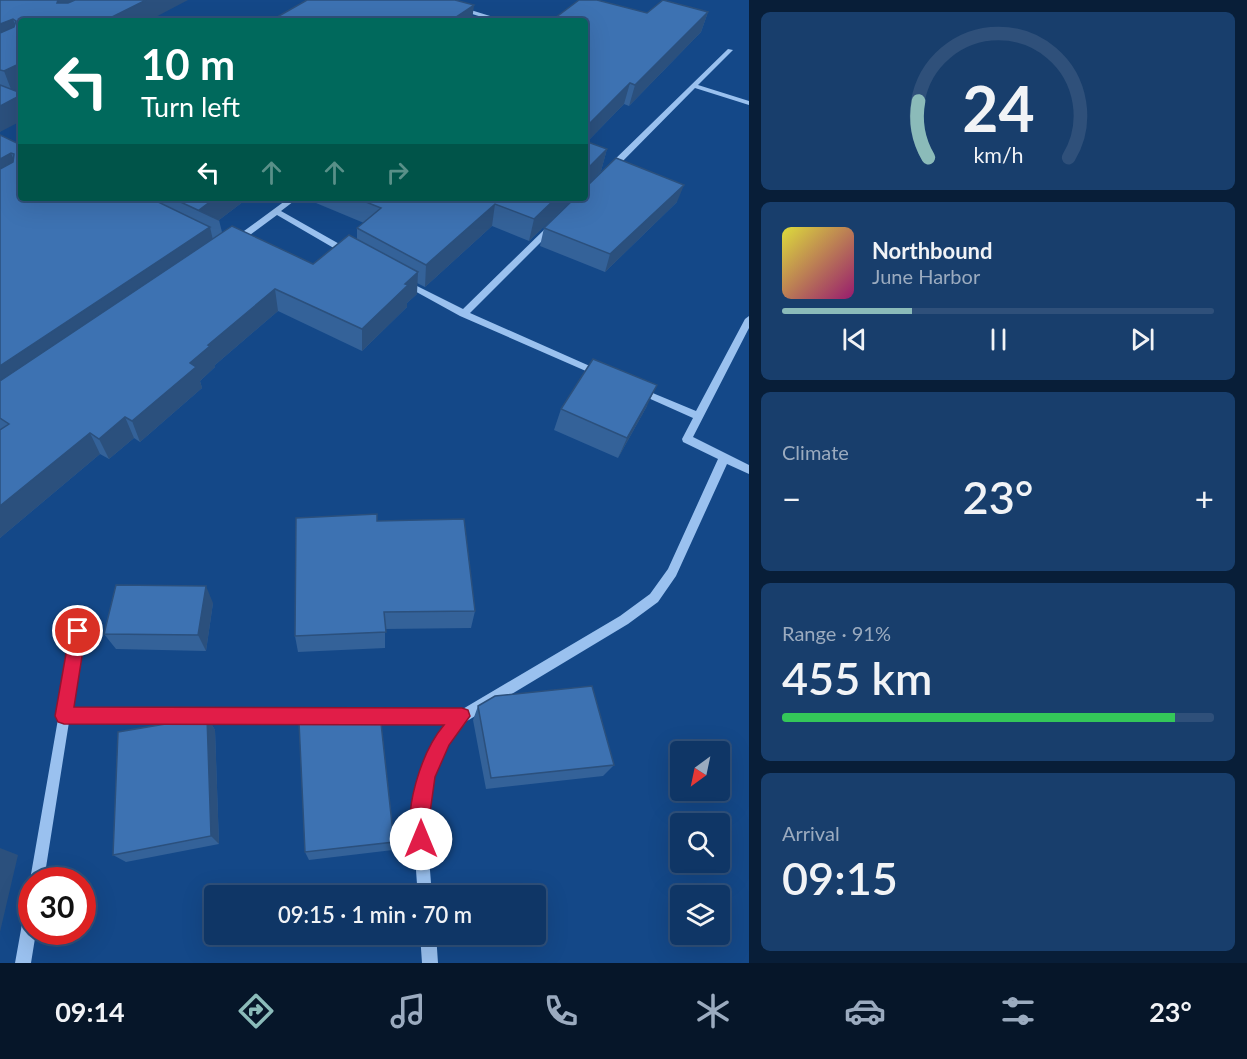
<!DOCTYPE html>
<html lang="en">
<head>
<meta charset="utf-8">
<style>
	:root { --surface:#0f3666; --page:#183e6c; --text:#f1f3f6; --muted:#9babbf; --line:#2f507a; --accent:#8bbbb9 }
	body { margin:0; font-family:Lato,sans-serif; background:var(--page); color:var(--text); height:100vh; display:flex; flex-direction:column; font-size:22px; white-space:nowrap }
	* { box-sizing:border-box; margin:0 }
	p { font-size:20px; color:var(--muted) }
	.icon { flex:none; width:33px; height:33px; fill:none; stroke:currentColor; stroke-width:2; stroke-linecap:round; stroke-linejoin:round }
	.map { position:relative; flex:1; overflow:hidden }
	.drawer { display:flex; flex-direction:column; gap:12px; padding:12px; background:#081e38; width:498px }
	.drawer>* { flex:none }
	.banner { position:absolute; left:18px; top:18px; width:570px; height:183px; border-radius:6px; box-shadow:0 6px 24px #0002,0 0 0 2px var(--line); background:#00695c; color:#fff; overflow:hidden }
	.needle { width:39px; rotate:213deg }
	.buttons { position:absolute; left:670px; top:741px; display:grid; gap:12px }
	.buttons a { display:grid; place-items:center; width:60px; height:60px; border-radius:6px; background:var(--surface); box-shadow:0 6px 24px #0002,0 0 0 2px var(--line); font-size:30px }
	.speed { position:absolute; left:18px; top:867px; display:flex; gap:12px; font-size:30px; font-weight:700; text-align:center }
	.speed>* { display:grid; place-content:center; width:78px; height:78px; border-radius:50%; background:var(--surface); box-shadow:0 6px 24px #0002,0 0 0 2px var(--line); line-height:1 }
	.speed .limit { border:9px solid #d22; background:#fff; color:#111 }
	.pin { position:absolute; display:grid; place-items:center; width:51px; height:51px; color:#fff; margin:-26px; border:3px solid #fff; border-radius:50%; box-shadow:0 2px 6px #0007 }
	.me { position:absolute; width:66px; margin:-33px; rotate:0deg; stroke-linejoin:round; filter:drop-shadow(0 0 4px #0008) }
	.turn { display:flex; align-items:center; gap:21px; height:126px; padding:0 24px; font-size:27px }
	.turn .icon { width:78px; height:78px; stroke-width:2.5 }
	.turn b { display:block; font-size:42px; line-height:51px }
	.lanes { display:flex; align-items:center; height:57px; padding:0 24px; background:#0003; justify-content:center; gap:30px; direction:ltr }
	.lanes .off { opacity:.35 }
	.big { font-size:45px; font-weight:600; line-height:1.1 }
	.drawer .tile { flex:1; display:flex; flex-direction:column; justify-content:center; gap:9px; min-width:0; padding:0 21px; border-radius:9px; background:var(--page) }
	.drawer .dial { align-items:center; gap:0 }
	.dial svg { height:156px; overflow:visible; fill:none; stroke:var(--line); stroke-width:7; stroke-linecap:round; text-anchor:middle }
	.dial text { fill:var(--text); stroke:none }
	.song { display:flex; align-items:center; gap:18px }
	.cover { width:72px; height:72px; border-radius:9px; background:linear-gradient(135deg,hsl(60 70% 55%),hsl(320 70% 35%)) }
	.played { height:6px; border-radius:3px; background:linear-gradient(90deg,var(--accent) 30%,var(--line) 30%) }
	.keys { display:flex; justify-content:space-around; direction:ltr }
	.heat { display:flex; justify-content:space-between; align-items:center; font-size:33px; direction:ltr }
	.charge { height:9px; border-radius:4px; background:linear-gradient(90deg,#34c759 91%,var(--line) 0) }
	.trip { position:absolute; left:204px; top:885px; width:342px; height:60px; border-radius:6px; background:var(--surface); box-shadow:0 6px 24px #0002,0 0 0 2px var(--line); font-weight:600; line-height:60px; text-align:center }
	.dock { display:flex; height:96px; justify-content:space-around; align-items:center; background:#061629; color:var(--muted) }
	.dock .icon { width:42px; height:42px }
	.dock .selected { color:var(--accent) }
	.dock b { font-size:27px; color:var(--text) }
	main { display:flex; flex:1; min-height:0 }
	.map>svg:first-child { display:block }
</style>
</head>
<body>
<main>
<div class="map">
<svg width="749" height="963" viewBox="0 0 749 963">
	<rect width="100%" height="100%" fill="#144888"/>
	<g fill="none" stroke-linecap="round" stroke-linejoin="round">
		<path fill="#9ac1ef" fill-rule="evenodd" d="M461,7L503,20L504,21H495L459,10L458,9Z
			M728,49L733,50L698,85L749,101V105L695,88L614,170H608V166Z
			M289,198H298L281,211L350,250V254H344L277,215L239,243H233V239Z
			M548,226H551L555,228L470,313L601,371L603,373L601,375H595L460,316L402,284L403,282H409L463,309Z
			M749,316V328L693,437L749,465V474L727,464L676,576L658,602L628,624L467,721C456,734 445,747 439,763C422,805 429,852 432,896H418C413,835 408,773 449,722H69L44,880H32V885L30,880L74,627L78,625L82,627L84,631L72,710H461L620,616L650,594L668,569L718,459L683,442L682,439L693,418L637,393L635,391L637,389H643L696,411L745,319Z
			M32,906V932H36L31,963H15L24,913L27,908Z
			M420,934H436L438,963H422Z"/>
	</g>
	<path fill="#346299" d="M0,0L21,21L15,91L0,132Z
		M708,12L701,32L629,106L624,104L587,142L607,149L601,171L585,187V21L647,13Z
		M0,135L21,145V198H248L219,220L222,232L313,264L357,240V228L364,223L304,198H574L529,241L492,226L425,287L417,283V294L407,303V307L362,351L278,311L215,365V367L200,381L202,388L140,442L134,438L109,459L100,454L0,538Z
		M677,202L605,272L540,246L544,228Z
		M647,406L618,458L554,430L561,409Z
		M377,521L475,611L471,628L385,629V648L298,652L295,636Z
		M213,603L206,651L116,649L104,634Z
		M478,706L614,765L603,776L486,789L473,720Z
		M207,717L215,730L219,844L126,862L113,855Z
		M394,842L393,850L309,860L305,852Z"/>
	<path fill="#2b507d" d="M58,0H105L64,19L57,3Z
		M146,0H188L148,21H104Z
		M474,5L472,21H450Z
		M708,12L701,32L629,106L635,85Z
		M13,19L20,39L0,48V24Z
		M21,63V88L12,92L4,71Z
		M630,83L624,104L585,144V128Z
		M21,95V121L0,132V106Z
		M607,149L601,171L585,187L588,174L589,167Z
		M11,153L20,175L0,185V159Z
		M684,185L677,202L605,272L610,254Z
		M215,198H248L219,220L199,210Z
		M556,198H574L529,241L534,219Z
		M495,204L492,226L425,287L426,265Z
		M210,227L215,249L0,396V366Z
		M418,272L417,294L407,303V307L362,351V329L405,284Z
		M275,289L278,311L215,365V367L200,381L202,388L140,442L132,421L208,345Z
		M657,385L647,406L618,458L627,438Z
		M125,417L134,438L109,459L99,439Z
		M90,433L100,454L0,538V506Z
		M206,586L213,603L206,651L198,635Z
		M207,717L215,730L219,844L211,836Z
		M0,848L18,855L0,932Z"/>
	<path fill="#3d72b2" stroke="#2b507d" stroke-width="1.5" d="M0,0H58L57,3H68L75,0H146L104,21H21V63L4,71L0,70V33L14,27L16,21L13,19L0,24Z
		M307,0H455L474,5L450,21H270Z
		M579,0H597L647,13L663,0L708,12L635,85L630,83L585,128V21H551Z
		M0,85L21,93V95L0,106Z
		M0,135L21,145V198H150L210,227L0,366V169L13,162L14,154L11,153L0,159Z
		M585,141L607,149L589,167L588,174H585Z
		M616,158L684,185L610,254L544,228L575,198H585V188Z
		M172,198H215L199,210L219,220Z
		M356,198H556L534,219L495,204L426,265L357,228L381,208Z
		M232,226L313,264L349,235L418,272L405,284L408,285L362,329L275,289L208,345L210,346L190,363L196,367L132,421L125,417L99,439L90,433L0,506V430L9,424L0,418V381Z
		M593,359L657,385L627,438L561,409Z
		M377,514V521L464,519L475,611L384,612L386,632L295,636L296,518Z
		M116,585L206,586L198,635L104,634Z
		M592,686L614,765L491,778L478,706L495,696Z
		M380,714L394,842L305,852L299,722Z
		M207,717L211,836L113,855L118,732Z"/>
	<path fill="#e11d48" stroke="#92132f" stroke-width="1.5" d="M78,624L84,626L86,631L74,707L462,708L468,710L470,716L449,745L435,777L429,820L430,839L427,846L421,848L414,846C401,813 422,751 444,725L64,724L58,722L55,716L70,631L73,626Z"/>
</svg>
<div class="buttons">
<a><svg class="needle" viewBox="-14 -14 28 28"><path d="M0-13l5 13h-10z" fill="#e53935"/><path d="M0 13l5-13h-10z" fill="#9babbf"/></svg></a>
<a><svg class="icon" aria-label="search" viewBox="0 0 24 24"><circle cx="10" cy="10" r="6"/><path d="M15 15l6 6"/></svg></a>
<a><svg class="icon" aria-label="layers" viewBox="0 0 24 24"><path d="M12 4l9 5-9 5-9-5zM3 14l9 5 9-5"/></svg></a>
</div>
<div class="speed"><div class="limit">30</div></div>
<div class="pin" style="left:78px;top:631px;background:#d93025"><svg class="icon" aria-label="arrive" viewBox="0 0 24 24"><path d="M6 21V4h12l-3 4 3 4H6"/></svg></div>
<svg class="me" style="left:421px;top:839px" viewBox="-20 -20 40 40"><circle r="19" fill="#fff"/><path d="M0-13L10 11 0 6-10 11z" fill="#e11d48"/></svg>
<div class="trip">09:15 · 1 min · 70 m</div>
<div class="banner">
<div class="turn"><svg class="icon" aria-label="left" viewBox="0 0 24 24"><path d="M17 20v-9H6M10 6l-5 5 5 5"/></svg><div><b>10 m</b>Turn left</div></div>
<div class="lanes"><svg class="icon" aria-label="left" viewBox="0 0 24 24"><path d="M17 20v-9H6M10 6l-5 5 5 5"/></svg><svg class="icon off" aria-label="ahead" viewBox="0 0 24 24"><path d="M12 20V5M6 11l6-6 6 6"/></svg><svg class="icon off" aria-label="ahead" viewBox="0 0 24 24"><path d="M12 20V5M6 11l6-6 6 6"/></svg><svg class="icon off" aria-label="right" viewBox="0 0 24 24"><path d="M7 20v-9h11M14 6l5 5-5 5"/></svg></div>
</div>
</div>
<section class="drawer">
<div class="tile dial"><svg viewBox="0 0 100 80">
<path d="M14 69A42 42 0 1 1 86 69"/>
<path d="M14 69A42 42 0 0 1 9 40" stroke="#8bbbb9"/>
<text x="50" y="56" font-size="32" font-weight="700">24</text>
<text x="50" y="72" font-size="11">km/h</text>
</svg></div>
<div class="tile">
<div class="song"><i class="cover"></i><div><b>Northbound</b><p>June Harbor</p></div></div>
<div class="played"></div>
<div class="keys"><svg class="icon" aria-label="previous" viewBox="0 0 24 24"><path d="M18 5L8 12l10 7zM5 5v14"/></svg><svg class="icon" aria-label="pause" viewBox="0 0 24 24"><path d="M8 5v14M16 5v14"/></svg><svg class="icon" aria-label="next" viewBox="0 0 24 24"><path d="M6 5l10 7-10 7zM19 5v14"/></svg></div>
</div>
<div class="tile"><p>Climate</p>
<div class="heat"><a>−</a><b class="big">23°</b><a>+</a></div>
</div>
<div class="tile"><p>Range · 91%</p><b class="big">455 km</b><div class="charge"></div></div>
<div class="tile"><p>Arrival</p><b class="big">09:15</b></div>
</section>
</main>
<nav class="dock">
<b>09:14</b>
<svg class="icon selected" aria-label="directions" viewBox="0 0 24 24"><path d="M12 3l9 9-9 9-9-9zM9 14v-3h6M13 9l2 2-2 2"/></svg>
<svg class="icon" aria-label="music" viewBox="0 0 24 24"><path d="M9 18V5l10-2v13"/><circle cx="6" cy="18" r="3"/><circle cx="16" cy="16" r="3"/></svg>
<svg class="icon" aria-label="phone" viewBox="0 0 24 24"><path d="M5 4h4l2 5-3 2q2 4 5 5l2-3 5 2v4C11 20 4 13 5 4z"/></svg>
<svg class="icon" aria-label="climate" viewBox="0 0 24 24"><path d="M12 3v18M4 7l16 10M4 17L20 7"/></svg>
<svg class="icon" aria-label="car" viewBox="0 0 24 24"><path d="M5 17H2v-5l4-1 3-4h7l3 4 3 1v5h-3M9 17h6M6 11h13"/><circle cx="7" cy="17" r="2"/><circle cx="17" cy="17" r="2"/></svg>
<svg class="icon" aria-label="filters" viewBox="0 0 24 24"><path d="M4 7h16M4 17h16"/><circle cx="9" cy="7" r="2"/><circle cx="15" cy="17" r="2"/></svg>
<b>23°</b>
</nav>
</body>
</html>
